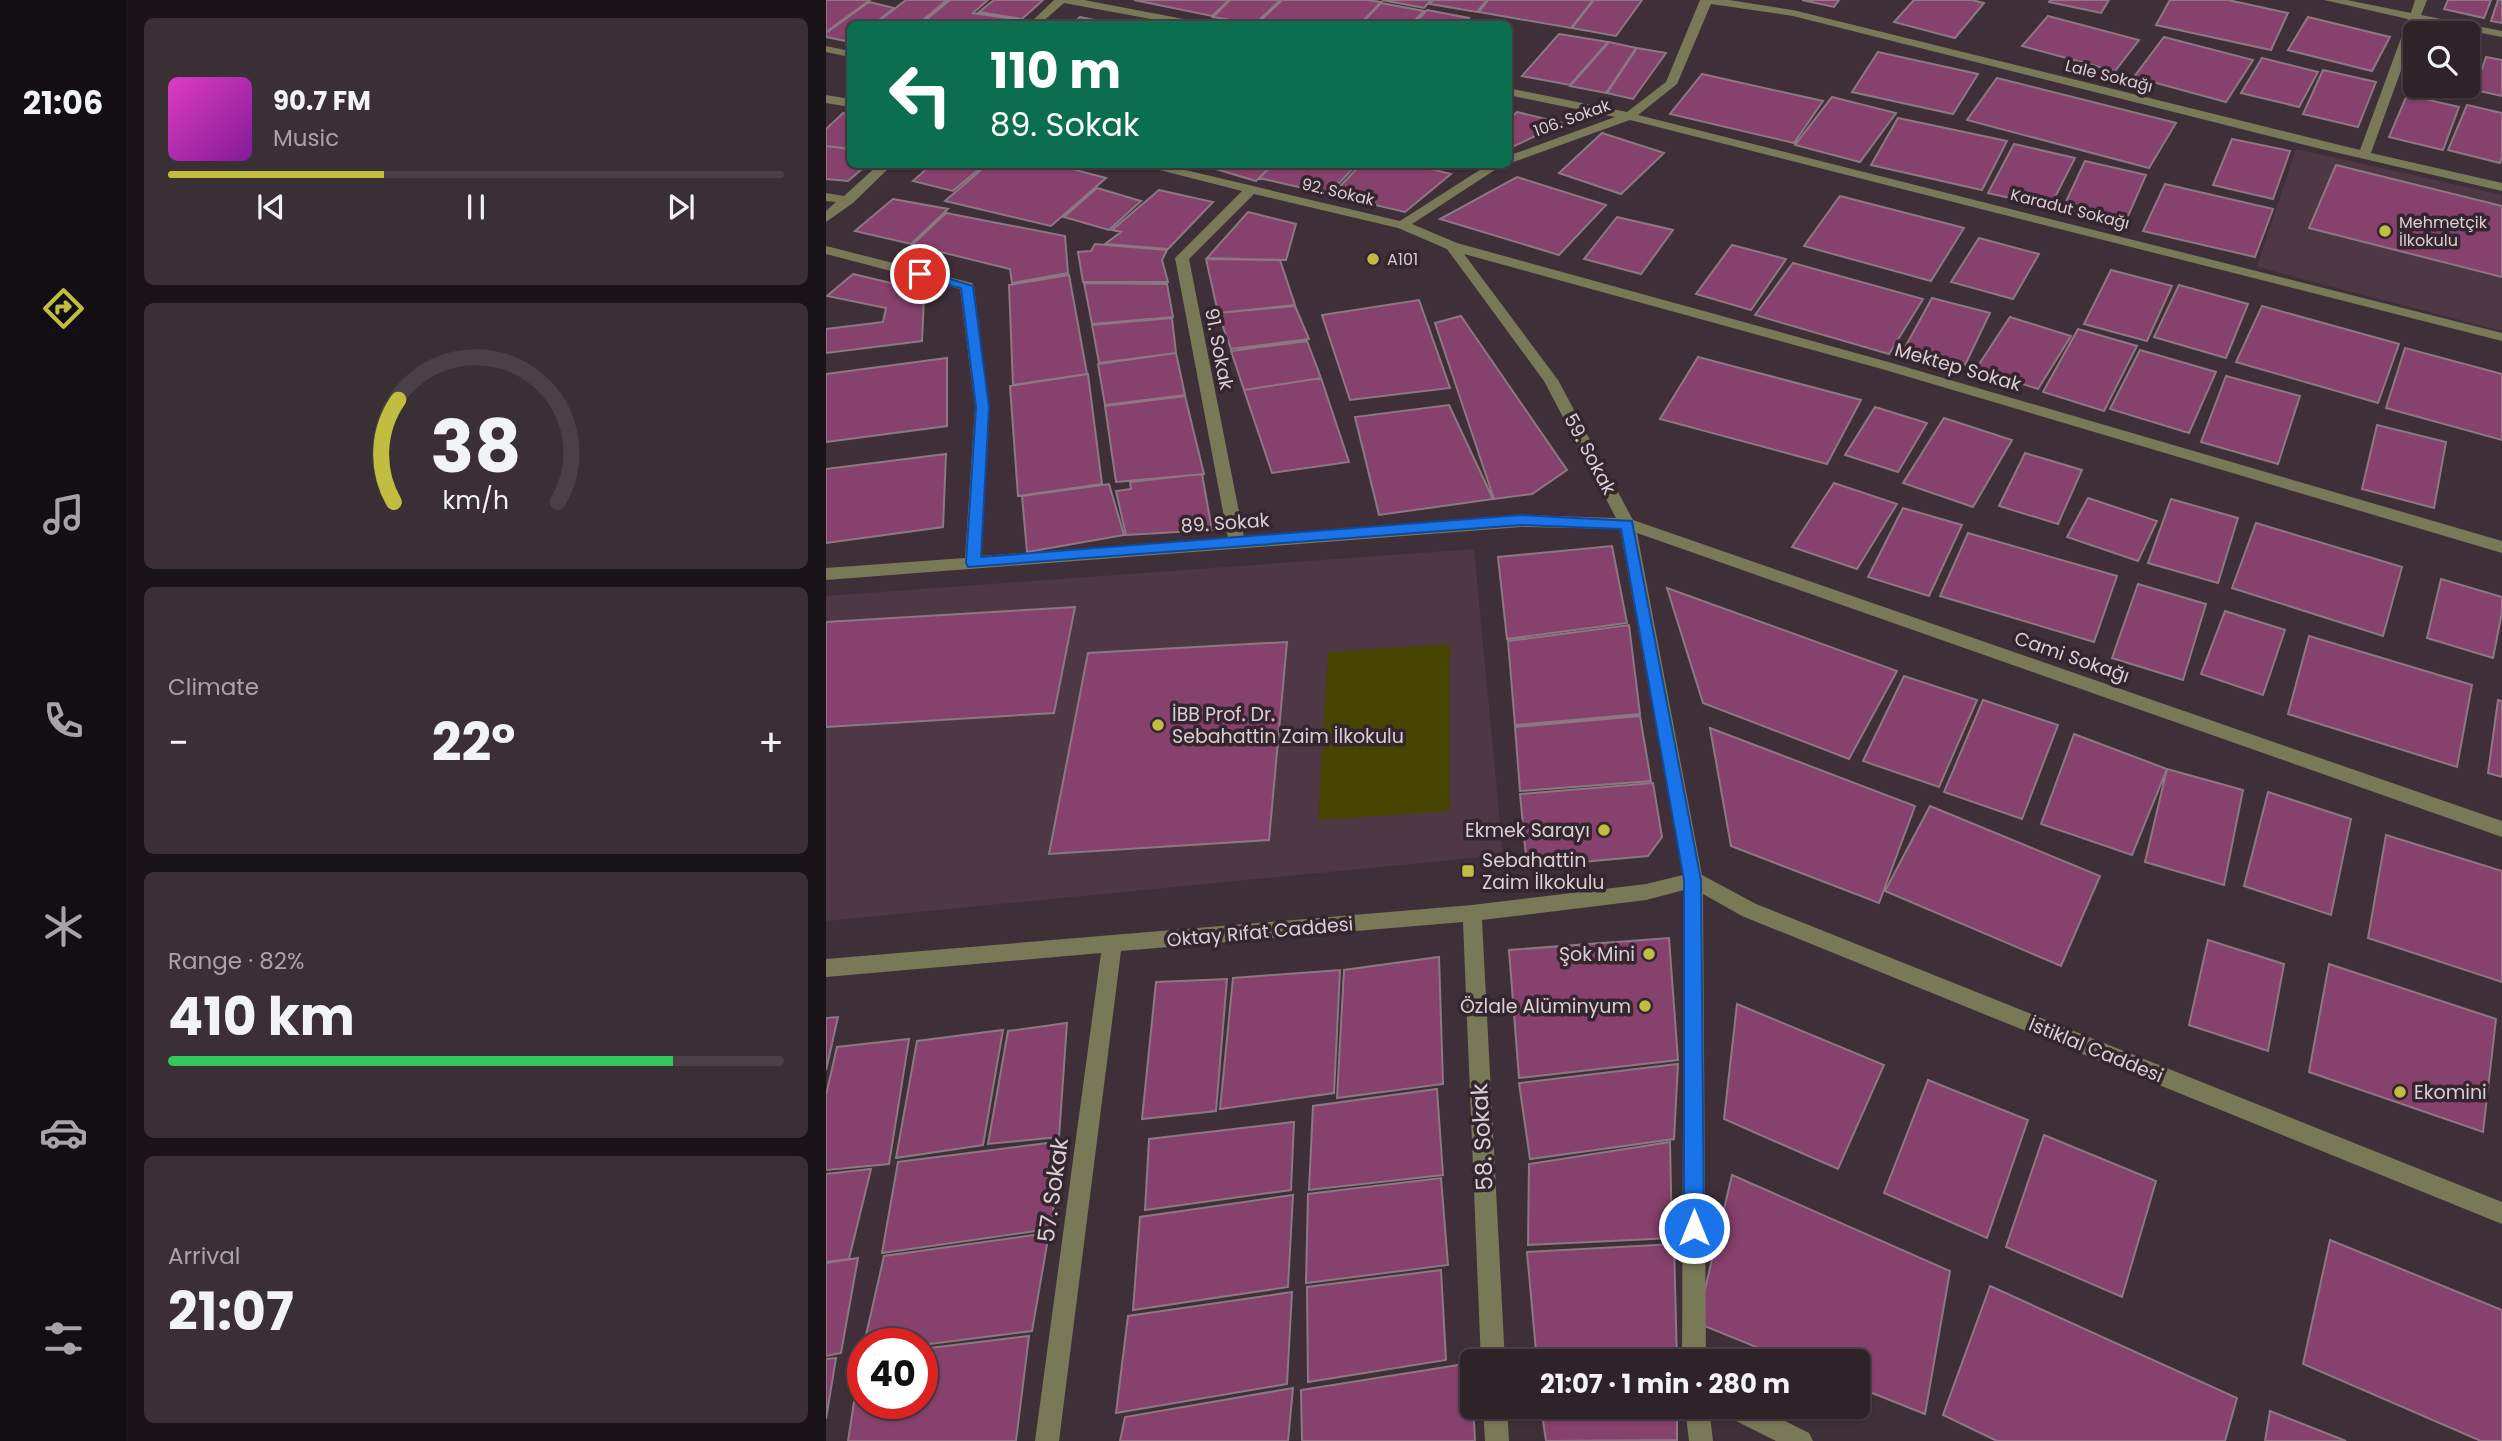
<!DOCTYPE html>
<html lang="en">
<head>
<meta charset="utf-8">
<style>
	:root { --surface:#2f232a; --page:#3b2f36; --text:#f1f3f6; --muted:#a7a4a8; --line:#4a4047; --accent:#c1bd40 }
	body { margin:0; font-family:Poppins,sans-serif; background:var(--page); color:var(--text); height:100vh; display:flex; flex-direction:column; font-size:26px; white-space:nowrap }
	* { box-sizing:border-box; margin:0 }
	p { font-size:23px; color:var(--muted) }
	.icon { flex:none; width:38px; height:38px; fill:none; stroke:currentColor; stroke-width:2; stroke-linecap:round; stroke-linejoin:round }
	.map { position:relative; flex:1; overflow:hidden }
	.sheet { display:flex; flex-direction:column; gap:18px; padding:18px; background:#1a1317; width:700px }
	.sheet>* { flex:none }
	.banner { position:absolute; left:21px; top:21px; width:665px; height:147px; border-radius:10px; box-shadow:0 2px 5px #0004,0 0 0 2px var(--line); background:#0b6e4f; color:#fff; overflow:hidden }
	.tools { position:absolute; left:1577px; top:21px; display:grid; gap:14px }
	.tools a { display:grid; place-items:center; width:77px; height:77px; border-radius:10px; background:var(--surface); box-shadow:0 2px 5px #0004,0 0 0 2px var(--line); font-size:35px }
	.speed { position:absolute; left:21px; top:1328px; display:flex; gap:14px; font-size:35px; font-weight:700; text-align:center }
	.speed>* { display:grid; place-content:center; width:91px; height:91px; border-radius:50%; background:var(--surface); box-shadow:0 2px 5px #0004,0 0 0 2px var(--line); line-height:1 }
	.speed .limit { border:10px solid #d22; background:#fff; color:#111 }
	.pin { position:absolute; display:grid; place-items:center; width:60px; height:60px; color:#fff; margin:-30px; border:4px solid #fff; border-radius:50%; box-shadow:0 2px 7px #0007 }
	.me { position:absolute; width:77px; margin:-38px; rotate:0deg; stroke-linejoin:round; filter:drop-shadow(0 0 5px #0008) }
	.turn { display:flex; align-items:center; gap:24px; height:147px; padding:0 28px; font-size:32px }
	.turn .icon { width:91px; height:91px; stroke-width:2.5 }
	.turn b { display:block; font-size:49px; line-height:60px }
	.big { font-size:52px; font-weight:700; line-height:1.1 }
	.sheet .card { flex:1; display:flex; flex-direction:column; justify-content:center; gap:10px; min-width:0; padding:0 24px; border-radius:10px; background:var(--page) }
	.sheet .dial { align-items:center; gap:0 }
	.dial svg { height:182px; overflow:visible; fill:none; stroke:var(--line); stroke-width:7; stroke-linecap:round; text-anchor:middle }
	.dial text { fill:var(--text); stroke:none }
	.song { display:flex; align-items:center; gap:21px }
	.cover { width:84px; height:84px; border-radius:10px; background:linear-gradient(135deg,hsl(310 70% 55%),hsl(290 70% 35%)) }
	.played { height:7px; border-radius:4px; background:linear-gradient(90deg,var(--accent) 35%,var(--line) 35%) }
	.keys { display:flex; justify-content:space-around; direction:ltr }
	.heat { display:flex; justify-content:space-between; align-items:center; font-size:38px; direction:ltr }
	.charge { height:10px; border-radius:5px; background:linear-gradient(90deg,#34c759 82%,var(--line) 0) }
	.trip { position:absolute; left:634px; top:1349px; width:410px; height:70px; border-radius:10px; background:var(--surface); box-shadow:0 2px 5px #0004,0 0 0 2px var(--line); font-weight:700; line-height:70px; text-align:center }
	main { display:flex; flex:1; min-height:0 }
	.tab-bar { display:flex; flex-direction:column; width:126px; justify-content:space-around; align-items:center; background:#130e11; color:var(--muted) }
	.tab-bar .icon { width:49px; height:49px }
	.tab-bar .on { color:var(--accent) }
	.tab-bar b { font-size:32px; color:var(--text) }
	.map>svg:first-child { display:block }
</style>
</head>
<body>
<main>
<nav class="tab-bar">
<b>21:06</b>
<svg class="icon on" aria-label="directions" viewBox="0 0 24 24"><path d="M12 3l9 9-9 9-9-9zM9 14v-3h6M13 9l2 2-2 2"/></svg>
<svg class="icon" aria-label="music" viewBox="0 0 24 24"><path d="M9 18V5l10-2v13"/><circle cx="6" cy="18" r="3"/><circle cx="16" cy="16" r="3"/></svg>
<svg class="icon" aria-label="phone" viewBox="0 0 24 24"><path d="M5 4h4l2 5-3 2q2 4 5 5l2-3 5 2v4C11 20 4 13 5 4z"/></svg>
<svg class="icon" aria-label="climate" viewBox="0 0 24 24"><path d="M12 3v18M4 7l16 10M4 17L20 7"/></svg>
<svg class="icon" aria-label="car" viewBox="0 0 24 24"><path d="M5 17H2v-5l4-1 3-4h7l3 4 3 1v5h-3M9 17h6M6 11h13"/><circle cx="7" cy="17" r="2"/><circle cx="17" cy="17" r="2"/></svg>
<svg class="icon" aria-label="filters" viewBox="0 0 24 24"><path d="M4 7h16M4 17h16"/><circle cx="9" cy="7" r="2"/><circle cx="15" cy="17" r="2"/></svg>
</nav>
<section class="sheet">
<div class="card">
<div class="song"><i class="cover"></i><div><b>90.7 FM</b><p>Music</p></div></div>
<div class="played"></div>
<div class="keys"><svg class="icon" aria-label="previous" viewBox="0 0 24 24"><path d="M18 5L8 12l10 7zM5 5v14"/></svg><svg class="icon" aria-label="pause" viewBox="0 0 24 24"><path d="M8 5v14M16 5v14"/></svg><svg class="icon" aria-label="next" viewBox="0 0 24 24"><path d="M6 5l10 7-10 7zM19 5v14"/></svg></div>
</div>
<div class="card dial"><svg viewBox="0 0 100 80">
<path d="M14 69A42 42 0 1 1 86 69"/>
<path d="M14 69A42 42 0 0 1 16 24" stroke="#c1bd40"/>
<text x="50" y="56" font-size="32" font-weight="700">38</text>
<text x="50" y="72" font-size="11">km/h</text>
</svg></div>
<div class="card"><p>Climate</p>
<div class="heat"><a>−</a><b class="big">22°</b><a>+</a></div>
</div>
<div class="card"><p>Range · 82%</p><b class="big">410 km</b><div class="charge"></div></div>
<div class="card"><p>Arrival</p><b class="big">21:07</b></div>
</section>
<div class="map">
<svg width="1676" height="1441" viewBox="0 0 1676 1441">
	<rect width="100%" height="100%" fill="#3f2f38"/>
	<path fill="#4e3845" d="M1470,149L1676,195V331L1431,267Z
		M648,549L677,855L0,921V596Z"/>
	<path fill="#474500" d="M624,644V811L492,820L502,652Z"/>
	<path fill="#86416c" stroke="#8c7883" stroke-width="2" d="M0,0H44L0,32Z
		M80,0H121L92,24H49Z
		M124,0H162L147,13L196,20L192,24H95Z
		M168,0H217L196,19L153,12Z
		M308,0H403L386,16Z
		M404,0H454L429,24L387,17Z
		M456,0H542L555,2L534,24H431Z
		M556,0H605L598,8Z
		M607,0H661L651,12L604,4Z
		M662,0H767L745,28L653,12Z
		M768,0H816L790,36L746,28Z
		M976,0H1013L1008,7Z
		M1088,0H1146L1158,3L1129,38L1068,22Z
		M1224,0H1283L1275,13L1223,2Z
		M1344,0H1402L1462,13L1445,50L1330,25Z
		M1622,0H1665L1658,18L1618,9Z
		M1672,0H1676V23L1665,21Z
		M43,2L68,8L48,24H24V42L0,37V33Z
		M555,3L598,11L585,24H535Z
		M601,10L643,18L638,24H588Z
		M1222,16L1313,40L1289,71L1196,46Z
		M254,17L288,24H246Z
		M1482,17L1564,37L1546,71L1462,50Z
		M733,34L782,42L744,85L696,76Z
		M1338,37L1427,60L1400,102L1308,77Z
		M783,42L810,48L780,93L744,86Z
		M811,48L840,53L807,99L781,93Z
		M1052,52L1152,74L1127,114L1026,92Z
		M1660,57L1676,60V96L1649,90Z
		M1436,58L1492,72L1473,107L1415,93Z
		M1497,70L1550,82L1532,127L1477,114Z
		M876,74L997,101L968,143L844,114Z
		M1171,78L1350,123L1323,168L1141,120Z
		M1581,95L1633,107L1617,150L1563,137Z
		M1006,97L1070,113L1034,162L969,145Z
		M1641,105L1676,113V157L1674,163L1622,150Z
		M691,112L737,123L682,149V120Z
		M17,113L24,114V149L0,146V129Z
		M1072,118L1181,141L1156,190L1045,165Z
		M776,133L838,153L795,194L733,173Z
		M1406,139L1464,151L1447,199L1387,185Z
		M1188,144L1249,158L1224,207L1162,193Z
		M0,146L24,149V164H42L22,181L0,179Z
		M1259,161L1320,175L1299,223L1237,208Z
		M106,164H159L127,191L87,181Z
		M162,164H227L280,178L225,226L119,201Z
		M373,164H447L430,181Z
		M448,164H531L503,194L433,178Z
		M535,164H584L625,174L579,212L506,195Z
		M1510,165L1676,206V277L1483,228Z
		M691,177L780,205L733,255L614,219Z
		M1339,184L1447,209L1429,257L1317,231Z
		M271,188L315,201L283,230L238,217Z
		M333,190L387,202L342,249L279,244L295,232L286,230Z
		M1014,196L1138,228L1105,281L978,246Z
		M67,199L122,209L85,244L29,231Z
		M422,212L470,224L460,260L381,258Z
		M120,213L239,236L242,273L186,283L184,269L86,245Z
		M791,217L847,230L815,274L758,259Z
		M1153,238L1213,254L1187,299L1125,282Z
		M269,244L341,250L336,260L342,282H257L252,252L265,251Z
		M906,245L960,259L925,310L870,294Z
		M380,259L454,260L469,305L392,313Z
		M967,263L1097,299L1063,354L929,315Z
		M1285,270L1346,286L1321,341L1258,324Z
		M27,274L90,289L98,298L96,341L0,353V329L57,322L60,308L1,296Z
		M243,275L261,374L187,385L183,285Z
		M258,283L341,284L347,317L266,324Z
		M1353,285L1422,304L1400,358L1328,337Z
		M1106,298L1164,313L1139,365L1078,349Z
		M593,300L624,388L524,400L496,315Z
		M469,306L483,339L405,349L392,313Z
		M1436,306L1573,344L1552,403L1410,362Z
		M635,316L741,470L706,494L668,499L609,323Z
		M1184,317L1245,336L1212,389L1150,369Z
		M346,318L350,353L273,363L266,325Z
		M1252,329L1311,346L1278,411L1217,392Z
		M481,341L495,378L418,390L405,351Z
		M1579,348L1676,374V440L1560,408Z
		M1314,350L1390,372L1363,433L1284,409Z
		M350,353L359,395L279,405L272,364Z
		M872,357L1035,400L1001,464L834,419Z
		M121,358V426L0,442V374Z
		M262,374L276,484L192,496L184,386Z
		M1400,376L1474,396L1452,464L1375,442Z
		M495,378L523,462L446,473L418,390Z
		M359,396L378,474L290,482L279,406Z
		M623,405L667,499L553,515L529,417Z
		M1049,407L1101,423L1072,472L1019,455Z
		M1118,418L1186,440L1147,507L1077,483Z
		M1551,425L1620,442L1608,508L1536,489Z
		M1199,453L1256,470L1232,524L1173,506Z
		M120,454L117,527L0,543V469Z
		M376,474L386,530L300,535L290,491L305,489L304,482Z
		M1008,483L1071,504L1031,569L966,547Z
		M283,484L298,535L201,552L196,496Z
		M1262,498L1331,521L1312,561L1241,537Z
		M1345,499L1412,518L1392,583L1322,563Z
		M1077,508L1136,525L1103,596L1042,577Z
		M1430,523L1576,567L1557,636L1406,588Z
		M1142,533L1291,576L1268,642L1114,596Z
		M786,546L801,623L681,639L672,557Z
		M1615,579L1676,597V612L1667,658L1601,638Z
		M1312,584L1380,604L1357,680L1286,658Z
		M841,588L1071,671L1023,759L877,703Z
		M249,607L228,713L0,727V622Z
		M1399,611L1459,630L1437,695L1375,674Z
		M803,625L814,714L689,725L682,641Z
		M1483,636L1646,685L1631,767L1462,714Z
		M461,642L443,840L223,854L262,653Z
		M1078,676L1151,700L1113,787L1037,761Z
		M1157,700L1232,725L1196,819L1118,792Z
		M1672,700L1676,701V777L1662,773Z
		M814,716L825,781L694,791L689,727Z
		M884,728L1089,806L1053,903L905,846Z
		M1248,734L1341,769L1306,855L1215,824Z
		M1341,769L1417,790L1398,885L1319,862Z
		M827,783L836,837L822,856L701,867L694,794Z
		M1442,792L1525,819L1505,915L1418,886Z
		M1104,806L1274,876L1235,966L1059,891Z
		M1560,835L1676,871V982L1542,938Z
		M843,938L852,1060L693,1078L683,950Z
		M1382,940L1458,964L1442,1051L1363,1025Z
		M613,957L617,1084L511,1098L518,970Z
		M1503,964L1670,1019L1657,1132L1483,1072Z
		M514,970L508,1093L394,1109L407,978Z
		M401,979L390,1111L316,1119L330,982Z
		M911,1004L1058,1065L1012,1169L898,1119Z
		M12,1017L0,1070V1018Z
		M241,1023L233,1137L162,1144L182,1031Z
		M177,1030L157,1145L70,1158L91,1041Z
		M83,1039L63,1164L0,1170V1095L11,1047Z
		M852,1064L848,1139L704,1159L693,1083Z
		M1102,1080L1202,1120L1161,1238L1058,1193Z
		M611,1089L617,1175L483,1190L487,1106Z
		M468,1122L465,1190L319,1210L323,1139Z
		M1218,1135L1330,1181L1296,1297L1180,1247Z
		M238,1141L224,1229L56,1253L72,1162Z
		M844,1142L846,1238L702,1245L703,1164Z
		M45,1169L23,1259L0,1262V1174Z
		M906,1175L1124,1271L1099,1414L1031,1387V1362H967L871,1323Z
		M615,1178L622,1265L480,1283L482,1194Z
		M467,1195L462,1287L307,1310L314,1217Z
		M223,1233L206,1331L96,1345L38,1344L58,1256Z
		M1504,1240L1676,1310V1441H1655L1477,1364Z
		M848,1244L851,1362H711L701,1252Z
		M32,1258L15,1353L0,1356V1263Z
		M615,1270L620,1360L482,1382L481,1287Z
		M1164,1286L1411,1398L1399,1441H1171L1117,1415Z
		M466,1292L461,1384L290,1413L302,1316Z
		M203,1336L190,1441H22L35,1357L37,1404H96V1349Z
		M10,1358L0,1419V1359Z
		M645,1363L649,1441H476L475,1390Z
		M467,1388L462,1441H294L299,1417Z
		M715,1407H851V1440L720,1441Z
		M1444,1411L1520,1441H1439Z"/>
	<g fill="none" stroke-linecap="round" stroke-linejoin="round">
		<path fill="#797958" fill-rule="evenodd" d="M228,0H258L368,21L374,24H352L238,3L214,24H203Z
			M874,0H903L967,10L1534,150L1582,19L1498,0H1521L1585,13L1589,0H1601L1595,15L1676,31V37L1593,21L1545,153L1676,183V191L1491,148L967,16L885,4L851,84L812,115L1676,333V341L804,120L682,164V156L789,117L682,95V88L801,112L840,82Z
			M0,46L24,51V57L0,52Z
			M0,95L24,99V107L0,103Z
			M53,164H67L27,203L0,222V211L10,202L0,201V193L18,196Z
			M310,164H334L574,221L663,164H678L586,224L631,243L1066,363L1676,541V553L1056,369L638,254L732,380L807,520L1676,821V837L811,533L876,875L930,904L1676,1202V1224L916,916L877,894L880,1362H856L858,890L820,900L656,920L679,1362H655L637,922L295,951L233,1441H209L275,953L0,977V959L646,905L820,884L857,875L794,529L695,527L0,580V568L139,558L149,407L134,289L0,254V246L146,283L148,286L163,407L155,556L402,538L349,258L416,191ZM428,194L572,228L621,249L718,381L790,518L695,515L418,537L363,259Z
			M657,1407H681L683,1441H659Z
			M859,1407H883L887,1441H863Z
			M894,1407H931L983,1433L987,1441H950L898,1415Z"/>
	</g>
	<path fill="#1a73e8" stroke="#114b97" stroke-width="2" d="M94,270L147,286L163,407L155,557L695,515L806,521L875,880L878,1228L875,1235L868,1238L861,1235L858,1228V880L795,529L695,525L142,567L140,563L150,407L135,288L89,277L88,274Z"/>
	<g fill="#c1bd40" stroke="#35252e" stroke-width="2.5">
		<circle cx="1559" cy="231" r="7"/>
		<circle cx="547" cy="259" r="7"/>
		<circle cx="332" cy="725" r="7"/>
		<circle cx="778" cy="830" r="7"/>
		<rect x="635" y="864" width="14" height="14" rx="3.5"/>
		<circle cx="823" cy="954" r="7"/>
		<circle cx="819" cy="1006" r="7"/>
		<circle cx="1574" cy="1092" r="7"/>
	</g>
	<g text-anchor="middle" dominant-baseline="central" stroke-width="7" stroke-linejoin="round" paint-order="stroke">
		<g font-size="16" fill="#d9cfd4" stroke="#35252e">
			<text transform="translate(1283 76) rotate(14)">Lale Sokağı</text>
			<text transform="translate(746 118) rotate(-20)">106. Sokak</text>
			<text transform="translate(512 192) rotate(13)">92. Sokak</text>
			<text transform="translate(1244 209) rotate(14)">Karadut Sokağı</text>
		</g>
		<g font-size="16" fill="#d9cfd4" stroke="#35252e" text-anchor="start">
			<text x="1573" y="222">Mehmetçik<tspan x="1573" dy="18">İlkokulu</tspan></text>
			<text x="561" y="259">A101</text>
		</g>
		<g font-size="19" fill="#d9cfd4" stroke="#35252e">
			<text transform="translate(393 349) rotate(79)">91. Sokak</text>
			<text transform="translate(1132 367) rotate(16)">Mektep Sokak</text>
			<text transform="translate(764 454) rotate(62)">59. Sokak</text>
			<text transform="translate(399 523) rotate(-4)">89. Sokak</text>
			<text transform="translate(1246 657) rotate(19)">Cami Sokağı</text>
			<text transform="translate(434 932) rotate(-5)">Oktay Rıfat Caddesi</text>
			<text transform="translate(1270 1050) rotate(22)">İstiklal Caddesi</text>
		</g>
		<g font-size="19" fill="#d9cfd4" stroke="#35252e" text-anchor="start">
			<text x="346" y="714">İBB Prof. Dr.<tspan x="346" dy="22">Sebahattin Zaim İlkokulu</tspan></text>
			<text x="764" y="830" text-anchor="end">Ekmek Sarayı</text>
			<text x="656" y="860">Sebahattin<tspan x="656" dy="22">Zaim İlkokulu</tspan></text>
			<text x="809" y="954" text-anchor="end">Şok Mini</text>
			<text x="805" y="1006" text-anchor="end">Özlale Alüminyum</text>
			<text x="1588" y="1092">Ekomini</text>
		</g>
		<g font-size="23" fill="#d9cfd4" stroke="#35252e">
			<text transform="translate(656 1137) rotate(-93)">58. Sokak</text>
			<text transform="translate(227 1190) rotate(-82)">57. Sokak</text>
		</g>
	</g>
</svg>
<div class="tools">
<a><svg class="icon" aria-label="search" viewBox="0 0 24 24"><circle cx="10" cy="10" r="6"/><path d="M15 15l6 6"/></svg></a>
</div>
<div class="speed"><div class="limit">40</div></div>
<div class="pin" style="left:94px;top:274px;background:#d93025"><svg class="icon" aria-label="arrive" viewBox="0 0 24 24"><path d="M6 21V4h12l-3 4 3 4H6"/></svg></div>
<svg class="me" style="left:868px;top:1228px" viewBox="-20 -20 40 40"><circle r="17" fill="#1a73e8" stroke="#fff" stroke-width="3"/><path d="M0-11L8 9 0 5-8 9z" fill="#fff"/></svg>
<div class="trip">21:07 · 1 min · 280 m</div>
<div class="banner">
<div class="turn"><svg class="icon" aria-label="left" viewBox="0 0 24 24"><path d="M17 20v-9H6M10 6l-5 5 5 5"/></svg><div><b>110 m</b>89. Sokak</div></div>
</div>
</div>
</main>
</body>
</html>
